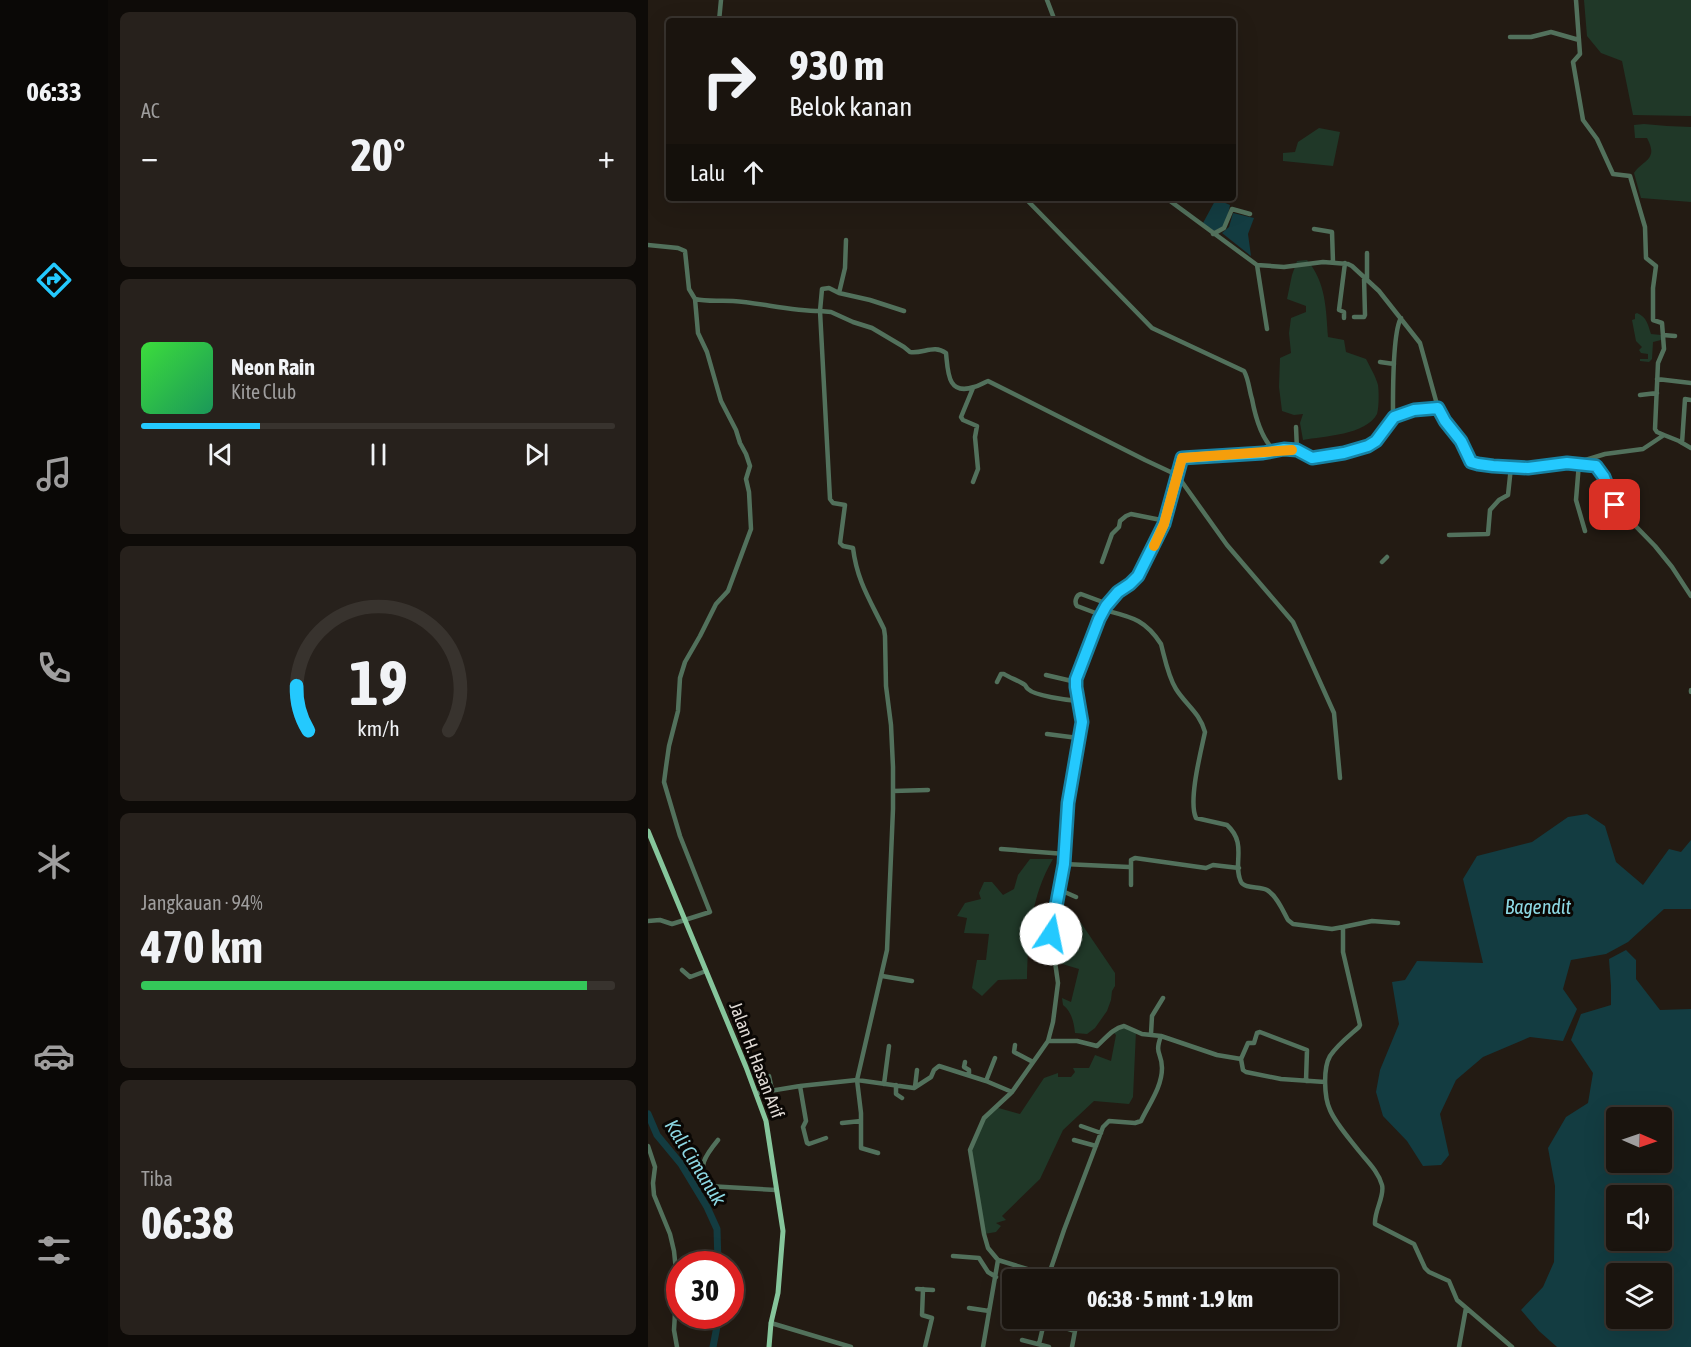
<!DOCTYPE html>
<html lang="id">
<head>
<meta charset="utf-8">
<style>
	:root { --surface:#1a140e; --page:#27211c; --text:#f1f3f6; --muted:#9f9e9e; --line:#38332e; --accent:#24c9fe }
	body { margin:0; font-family:"Asap Condensed",sans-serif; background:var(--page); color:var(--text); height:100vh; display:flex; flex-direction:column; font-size:22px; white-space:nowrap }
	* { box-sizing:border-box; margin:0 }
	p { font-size:20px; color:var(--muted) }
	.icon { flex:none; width:33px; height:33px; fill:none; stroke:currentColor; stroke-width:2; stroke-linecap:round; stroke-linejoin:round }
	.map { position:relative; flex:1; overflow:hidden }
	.side { display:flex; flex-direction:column; gap:12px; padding:12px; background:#0e0b08; width:540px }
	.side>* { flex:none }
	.guide { position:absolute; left:18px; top:18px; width:570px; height:183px; border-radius:6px; box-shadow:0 6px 24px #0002,0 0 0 2px var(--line); background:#1a140e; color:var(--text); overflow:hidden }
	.needle { width:39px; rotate:92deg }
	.buttons { position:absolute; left:958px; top:1107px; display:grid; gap:12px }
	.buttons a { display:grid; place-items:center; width:66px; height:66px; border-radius:6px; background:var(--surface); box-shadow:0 6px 24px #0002,0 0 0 2px var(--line); font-size:30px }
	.speed { position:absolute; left:18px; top:1251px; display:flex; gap:12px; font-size:30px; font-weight:700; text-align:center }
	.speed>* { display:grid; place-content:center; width:78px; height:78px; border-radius:50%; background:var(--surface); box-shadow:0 6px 24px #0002,0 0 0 2px var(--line); line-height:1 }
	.speed .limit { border:9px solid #d22; background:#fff; color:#111 }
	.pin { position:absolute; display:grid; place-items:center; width:51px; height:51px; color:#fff; margin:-26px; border-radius:12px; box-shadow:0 3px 9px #0006 }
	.me { position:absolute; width:66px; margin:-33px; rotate:11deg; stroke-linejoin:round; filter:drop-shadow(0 0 4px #0008) }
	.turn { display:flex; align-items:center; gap:21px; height:126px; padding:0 24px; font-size:27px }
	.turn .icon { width:78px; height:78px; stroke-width:2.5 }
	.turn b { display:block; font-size:42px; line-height:51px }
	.then { display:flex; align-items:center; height:57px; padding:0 24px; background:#0003; gap:12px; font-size:22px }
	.big { font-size:45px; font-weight:700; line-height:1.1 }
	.side .card { flex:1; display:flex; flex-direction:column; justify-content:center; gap:9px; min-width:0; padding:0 21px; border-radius:9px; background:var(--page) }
	.side .dial { align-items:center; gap:0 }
	.dial svg { height:156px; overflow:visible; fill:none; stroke:var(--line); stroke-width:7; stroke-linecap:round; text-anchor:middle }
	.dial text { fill:var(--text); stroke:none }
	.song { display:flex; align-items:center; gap:18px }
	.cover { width:72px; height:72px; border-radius:9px; background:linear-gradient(135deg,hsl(120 70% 55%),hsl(150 70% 35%)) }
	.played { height:6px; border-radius:3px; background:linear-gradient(90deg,var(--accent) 25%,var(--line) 25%) }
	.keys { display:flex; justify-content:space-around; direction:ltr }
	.heat { display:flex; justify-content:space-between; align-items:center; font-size:33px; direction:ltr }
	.charge { height:9px; border-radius:4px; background:linear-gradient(90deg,#34c759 94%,var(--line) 0) }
	.trip { position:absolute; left:354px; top:1269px; width:336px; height:60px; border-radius:6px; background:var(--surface); box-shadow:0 6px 24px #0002,0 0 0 2px var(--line); font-weight:700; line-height:60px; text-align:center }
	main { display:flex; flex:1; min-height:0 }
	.tab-bar { display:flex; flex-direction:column; width:108px; justify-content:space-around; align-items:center; background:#0a0806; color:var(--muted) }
	.tab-bar .icon { width:42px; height:42px }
	.tab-bar .current { color:var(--accent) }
	.tab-bar b { font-size:27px; color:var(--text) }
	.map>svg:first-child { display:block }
</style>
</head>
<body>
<main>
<nav class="tab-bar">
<b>06:33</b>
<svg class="icon current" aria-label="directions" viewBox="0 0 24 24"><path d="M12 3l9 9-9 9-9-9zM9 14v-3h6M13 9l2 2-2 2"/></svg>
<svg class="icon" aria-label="music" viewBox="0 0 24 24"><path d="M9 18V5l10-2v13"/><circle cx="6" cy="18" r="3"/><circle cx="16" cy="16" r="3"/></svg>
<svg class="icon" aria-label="phone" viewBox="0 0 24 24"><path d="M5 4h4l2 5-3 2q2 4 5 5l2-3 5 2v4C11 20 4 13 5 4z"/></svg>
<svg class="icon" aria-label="climate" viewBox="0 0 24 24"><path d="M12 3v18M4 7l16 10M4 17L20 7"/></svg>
<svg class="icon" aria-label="car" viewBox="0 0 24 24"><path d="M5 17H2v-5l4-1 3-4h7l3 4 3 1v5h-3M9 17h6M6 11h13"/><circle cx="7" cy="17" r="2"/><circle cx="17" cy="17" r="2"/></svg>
<svg class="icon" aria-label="filters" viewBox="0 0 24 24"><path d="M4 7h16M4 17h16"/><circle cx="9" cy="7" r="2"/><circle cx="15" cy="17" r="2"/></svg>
</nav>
<section class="side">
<div class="card"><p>AC</p>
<div class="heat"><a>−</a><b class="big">20°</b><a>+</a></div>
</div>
<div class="card">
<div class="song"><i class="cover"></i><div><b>Neon Rain</b><p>Kite Club</p></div></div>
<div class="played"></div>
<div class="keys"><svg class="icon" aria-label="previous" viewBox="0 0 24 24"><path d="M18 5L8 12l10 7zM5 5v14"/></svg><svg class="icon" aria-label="pause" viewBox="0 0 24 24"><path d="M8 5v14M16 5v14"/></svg><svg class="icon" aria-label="next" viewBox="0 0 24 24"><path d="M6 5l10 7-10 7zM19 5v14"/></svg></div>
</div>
<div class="card dial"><svg viewBox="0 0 100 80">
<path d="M14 69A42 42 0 1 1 86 69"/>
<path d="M14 69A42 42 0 0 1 8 46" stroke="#24c9fe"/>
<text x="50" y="56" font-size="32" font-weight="700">19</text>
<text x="50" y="72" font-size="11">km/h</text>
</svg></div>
<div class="card"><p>Jangkauan · 94%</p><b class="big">470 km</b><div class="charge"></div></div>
<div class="card"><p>Tiba</p><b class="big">06:38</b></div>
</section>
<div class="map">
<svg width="1043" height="1347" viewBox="0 0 1043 1347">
	<rect width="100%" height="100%" fill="#231b13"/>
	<path fill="#203828" d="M936,0H1043V116L985,115L974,61L953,53L939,36Z
		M996,124L1019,126L1043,127V202L993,198L986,173C995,160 1011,160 999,138H987L986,125Z
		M671,128L692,132L685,166L635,161V153L647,152L650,142Z
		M659,260C678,282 678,309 680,337L696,340L698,352L718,359C722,367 728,377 730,385C731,392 731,407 729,414C718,435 676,436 655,440L652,423L655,414L646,415L634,411L631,387L632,358L643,353L641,333L643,318L658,312V306L639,299L644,275L649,261Z
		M989,313C999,317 1000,325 1003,334L1013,335V340L1005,342L1004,359L1001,362L992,361V359H1000V354L993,353L991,350L994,347L988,341L984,320L987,319V314Z
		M382,859H405C383,896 380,937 379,979L350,980L334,996L324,988L329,960H338L341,934L316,933L319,918L309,916L317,903L333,899L331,893L336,882H344L355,895L366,889L370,875Z
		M416,910L433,923L467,973V986L464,991L463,1000L459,1011L447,1028L439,1034L427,1033C426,1023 424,1012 415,1005L414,998L423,1002L431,969L411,963L408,939Z
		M474,1026L488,1031L485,1097L481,1104L446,1101L415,1130L392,1179L354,1216L358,1220L348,1223L353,1226L348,1232L336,1234L322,1153L334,1122L347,1107L372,1114L396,1078L410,1073V1077H423L427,1072L425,1068H441L447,1055L463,1061L468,1035L465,1032Z"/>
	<path fill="#133c41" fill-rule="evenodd" d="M568,199L582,205L578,225L566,231L555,223Z
		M585,213L606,218L600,234L603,256L574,233L581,227Z
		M939,814L957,826L968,862L995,885L1021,849L1033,852L1043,840V909H1016L980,942L958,954L923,960L915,989L929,1009L915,1041L882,1037L835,1057L808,1080L792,1114L801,1155L793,1165L775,1166L759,1141L735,1116L728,1092L732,1070L751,1024L744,982L757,980L769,961L835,963L815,879L829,856L884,842L920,817Z
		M978,950L988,960V979L1012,1010L1043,1009V1347H909L891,1331L873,1310L895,1287L906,1262L907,1186L900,1148L918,1117L940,1103L945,1073L923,1040L933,1014L963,1005V986L961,959ZM969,1118H1014V1162H969ZM969,1196H1014V1240H969ZM969,1274H1014V1318H969Z"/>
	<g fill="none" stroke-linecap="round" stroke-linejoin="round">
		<path stroke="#133c41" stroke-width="7" d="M0,1114L9,1135L33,1164L59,1207L69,1229L70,1264
			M65,1347L71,1316"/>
		<path stroke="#52715c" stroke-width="4.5" d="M399,0L407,21
			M928,0L932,54L925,62L935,120L949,139L965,174L982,176L997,227L998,258L1008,266L1005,288V320L1014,323L1016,349L1010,363L1007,429L1009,432L1016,435
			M71,21L73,0
			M862,37H883L903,32L931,40
			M377,198L504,328L596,371C601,380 601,390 604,399C607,415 614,440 627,451
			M518,198L609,265L636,267L675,262L700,264L704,266L731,291L772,343L790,408L797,421L813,441L823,462L830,464L845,466L880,468L919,463L948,466L956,476L967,505L1007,546L1024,567L1043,596
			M666,229L684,232L685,262
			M565,234L576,228L584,209L602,214
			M198,240L197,268L191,293L181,288L174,289L172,311L183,312L205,322L224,328L256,347L262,352C275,354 286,344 298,353C300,371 299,396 326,387C331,386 335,383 340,381L497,460L529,475L579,545L645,622L686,713L692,778
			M0,245L30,248L37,251L41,289L47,299L50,333L59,352L73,401L88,430L92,443L98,454L102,466L98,479L101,492L103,529L80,591L68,604L52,636L37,662L32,678L30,711L21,746L18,767L16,782L32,836L62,912L24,924L12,920L0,921
			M609,265L619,329
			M719,280V253
			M191,293L222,300L256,311
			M47,299C60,302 72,300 85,301C114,303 142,311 172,311L182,499L185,503L197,505L192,543L195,546L205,548C209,581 222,600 236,629L237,636L238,686L243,725L245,767V809L239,950L209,1080L152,1086L109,1093
			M706,317H716L717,315L716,277
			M696,318V312L691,310L697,263
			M1015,335L1027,336
			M732,362L746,364
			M1009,379L1043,383
			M992,395L1009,393
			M745,417C745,397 744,333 753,318
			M648,427L649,450
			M1034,443L1037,399L1043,400
			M931,462L957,454L995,449L1016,435L1031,441L1043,448
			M931,463L928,500L937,531
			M325,482L330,469L327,437L329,426L315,420L313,417L325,388
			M801,535L840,534L842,510L851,500L860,495L863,467
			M454,562L464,534L471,527L472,521L478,516L483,514L518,521
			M734,562L739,557
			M456,610C483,617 497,619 513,644C517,659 520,676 528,689C538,705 552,713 557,732C553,751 540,801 548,818L579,825C600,844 584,864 593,882C597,889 612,886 619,890C629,896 635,911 640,920L645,924L684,929L695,927V952L712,1025L711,1027C701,1036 690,1044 682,1056C675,1068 676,1097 682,1110C688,1124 701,1138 711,1151C719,1161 730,1171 734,1185C737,1196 726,1211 727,1224L766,1244L777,1268L781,1272L801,1281L809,1300L864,1347
			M453,615L429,606C426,602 428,595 433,594L460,604
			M398,675L428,682
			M349,682L353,674H356C362,678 372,681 377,685C378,686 378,687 380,689C387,696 419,700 430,701
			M1043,690V692
			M399,734L430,738
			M245,791L280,790
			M353,849L417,854
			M416,864L481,867H483V860L487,858L558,868L565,865L591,868
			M483,867V885
			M412,890L428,897
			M695,927L724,921L750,923
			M34,970L42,977L58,971
			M234,976L264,981
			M503,1034L504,1016L515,998
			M400,1041H429L449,1046C457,1039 465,1028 476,1026L494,1034L513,1036L569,1055L593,1059L595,1070L598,1072L633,1079L677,1082
			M367,1045L366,1052L385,1062
			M593,1059L600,1043H606L609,1033L612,1032L659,1050L658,1081
			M317,1062L316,1067L321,1070V1075
			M121,1076L124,1090
			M338,1081L347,1058
			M236,1084L241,1046
			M248,1085V1094L254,1098
			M152,1086L158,1121L155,1127L159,1143L161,1144L178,1138
			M267,1087L269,1070
			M194,1123L213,1121
			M433,1126L453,1133
			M70,1140C57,1156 49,1166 60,1186L128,1190
			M426,1140L448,1146
			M0,1146L7,1167L5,1183L6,1195L22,1234L26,1251L29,1280L26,1330L29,1347
			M230,1153L213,1148V1113L209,1080L266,1088L283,1077L286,1070L291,1066L338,1081L364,1092
			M305,1256L331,1258L340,1272L348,1277
			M350,1260L399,1275
			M399,1280L416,1230L455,1127L461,1121L487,1123L493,1121C501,1104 514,1087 514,1068C514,1052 506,1055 513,1036
			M269,1289L285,1290
			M275,1289L274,1315L284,1318L277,1347
			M321,1308L341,1311
			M393,1318L395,1321L427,1331L424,1347
			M123,1323L203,1347
			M374,1340L401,1347
			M391,1344L395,1327V1321
			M335,1347L350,1260L340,1248L336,1234L322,1150L336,1118L364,1092L393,1051L400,1041L405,1022L410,983L403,934L416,864L420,803L434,722L428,682L441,643L458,606L470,592L482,584L490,576L516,524L534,458L614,453L636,449L649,450L664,458L696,453L720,446L728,441L745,417L766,410L790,408
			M811,1347L818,1308"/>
		<path stroke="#86c69c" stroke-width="5" d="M0,831L98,1067L118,1121L135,1231L130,1293L123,1323L121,1347"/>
	</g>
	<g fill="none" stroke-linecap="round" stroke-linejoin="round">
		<g stroke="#1783a5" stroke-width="15">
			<path id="route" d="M403,934L416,864L420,803L434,722L428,687V679L451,619L458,606L470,592L482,584L490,576L516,524L534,458L615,453L636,449L649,450L664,458L696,453L720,446L728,441L746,417L766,410L790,408L797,421L813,441L823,462L830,464L845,466L880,468L919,463L948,466L956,477L967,505"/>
		</g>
		<use href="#route" stroke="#24c9fe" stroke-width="10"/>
		<path stroke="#f59e0b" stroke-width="10" d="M506,546L516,524L534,458L644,450"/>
	</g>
	<g text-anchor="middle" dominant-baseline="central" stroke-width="6" stroke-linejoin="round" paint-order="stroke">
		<g font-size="18" fill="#dfd9d4" stroke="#0a0704">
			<text transform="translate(109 1060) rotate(69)">Jalan H. Hasan Arif</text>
		</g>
		<g font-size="20" font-style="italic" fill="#8dd8e3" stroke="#0a0704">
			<text x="890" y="906">Bagendit</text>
			<text transform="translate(48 1162) rotate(58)">Kali Cimanuk</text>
		</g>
	</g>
</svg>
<div class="buttons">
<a><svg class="needle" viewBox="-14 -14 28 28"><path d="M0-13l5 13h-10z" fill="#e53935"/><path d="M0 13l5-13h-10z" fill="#9f9e9e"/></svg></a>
<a><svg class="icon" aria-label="sound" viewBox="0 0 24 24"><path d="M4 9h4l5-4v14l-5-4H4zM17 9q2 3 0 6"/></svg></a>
<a><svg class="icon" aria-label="layers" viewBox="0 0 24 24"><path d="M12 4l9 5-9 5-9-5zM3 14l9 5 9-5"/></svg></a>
</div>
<div class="speed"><div class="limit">30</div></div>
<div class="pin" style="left:967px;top:505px;background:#d93025"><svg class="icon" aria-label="arrive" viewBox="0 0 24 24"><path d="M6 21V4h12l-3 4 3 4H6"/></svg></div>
<svg class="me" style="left:403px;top:934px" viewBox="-20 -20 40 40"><circle r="19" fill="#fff"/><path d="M0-13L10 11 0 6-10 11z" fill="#24c9fe"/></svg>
<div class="trip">06:38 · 5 mnt · 1.9 km</div>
<div class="guide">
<div class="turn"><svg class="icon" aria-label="right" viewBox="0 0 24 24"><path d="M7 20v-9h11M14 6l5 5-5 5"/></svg><div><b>930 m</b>Belok kanan</div></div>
<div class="then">Lalu<svg class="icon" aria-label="ahead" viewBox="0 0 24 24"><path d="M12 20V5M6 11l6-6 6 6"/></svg></div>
</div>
</div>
</main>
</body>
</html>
